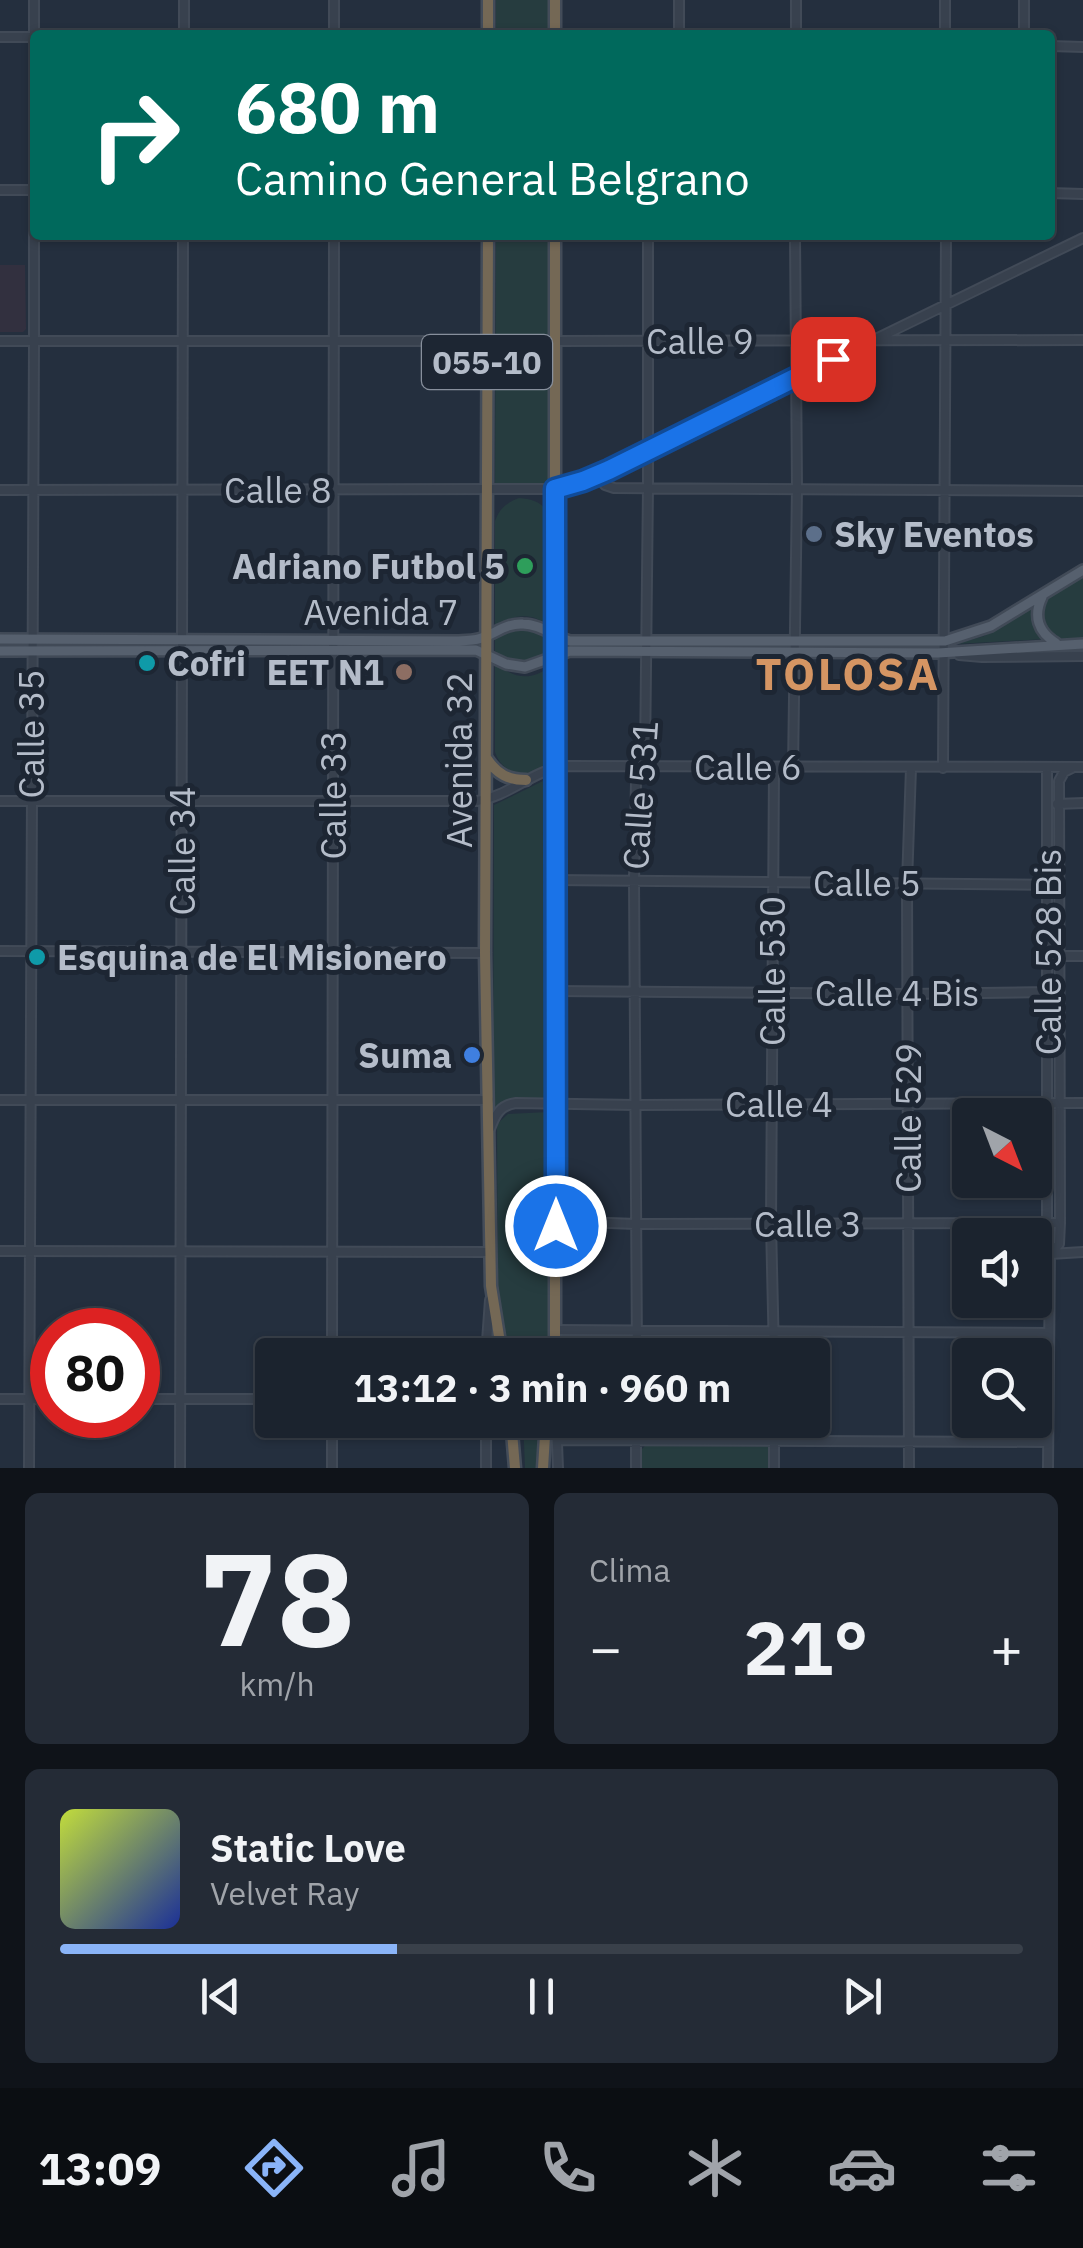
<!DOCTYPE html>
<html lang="es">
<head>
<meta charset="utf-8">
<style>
	:root { --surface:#1b232e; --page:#242b36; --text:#f1f3f6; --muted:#a0a4aa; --line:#39404a; --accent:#8ab4f8 }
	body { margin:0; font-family:"IBM Plex Sans",sans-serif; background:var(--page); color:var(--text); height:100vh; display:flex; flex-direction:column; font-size:38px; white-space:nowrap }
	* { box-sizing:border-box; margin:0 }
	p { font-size:32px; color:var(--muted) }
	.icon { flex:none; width:55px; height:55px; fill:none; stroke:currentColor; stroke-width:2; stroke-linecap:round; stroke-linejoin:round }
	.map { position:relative; height:1468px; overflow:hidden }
	.side { display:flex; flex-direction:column; gap:25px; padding:25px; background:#0f1319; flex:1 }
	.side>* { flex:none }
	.guide { position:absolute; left:30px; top:30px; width:1025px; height:210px; border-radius:10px; box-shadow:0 2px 8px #0004,0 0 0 2px var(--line); background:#00695c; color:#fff; overflow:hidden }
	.needle { width:65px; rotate:138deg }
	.controls { position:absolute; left:952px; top:1098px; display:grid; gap:20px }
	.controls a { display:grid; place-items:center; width:100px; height:100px; border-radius:10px; background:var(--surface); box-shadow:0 2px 8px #0004,0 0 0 2px var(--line); font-size:50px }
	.speed { position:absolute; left:30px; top:1308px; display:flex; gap:20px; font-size:50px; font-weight:700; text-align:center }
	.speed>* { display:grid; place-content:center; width:130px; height:130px; border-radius:50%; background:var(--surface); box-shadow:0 2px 8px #0004,0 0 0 2px var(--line); line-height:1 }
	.speed .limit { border:15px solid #d22; background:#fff; color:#111 }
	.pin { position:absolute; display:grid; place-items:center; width:85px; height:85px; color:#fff; margin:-42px; border-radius:20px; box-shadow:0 5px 15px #0006 }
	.me { position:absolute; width:110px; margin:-55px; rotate:0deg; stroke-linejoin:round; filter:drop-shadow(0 0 8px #0008) }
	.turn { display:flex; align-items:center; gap:35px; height:210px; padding:0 40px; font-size:45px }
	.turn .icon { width:130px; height:130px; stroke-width:2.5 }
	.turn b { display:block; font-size:70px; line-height:85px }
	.big { font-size:75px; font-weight:700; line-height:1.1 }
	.side .widget { flex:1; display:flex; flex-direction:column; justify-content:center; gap:15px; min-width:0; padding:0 35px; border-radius:15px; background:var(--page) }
	.side .dial { align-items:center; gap:0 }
	.dial b { font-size:130px; line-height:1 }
	.song { display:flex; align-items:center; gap:30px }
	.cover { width:120px; height:120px; border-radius:15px; background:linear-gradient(135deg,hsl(70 70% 55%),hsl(230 70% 35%)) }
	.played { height:10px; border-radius:5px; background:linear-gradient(90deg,var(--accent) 35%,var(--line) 35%) }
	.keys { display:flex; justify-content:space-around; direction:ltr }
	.heat { display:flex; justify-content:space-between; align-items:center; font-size:55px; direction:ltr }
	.side .tiles { flex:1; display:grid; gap:25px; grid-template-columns:1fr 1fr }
	.widget:last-child { grid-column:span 2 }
	.trip { position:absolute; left:255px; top:1338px; width:575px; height:100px; border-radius:10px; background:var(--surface); box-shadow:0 2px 8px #0004,0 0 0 2px var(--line); font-weight:700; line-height:100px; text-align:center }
	.tabs { display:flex; height:160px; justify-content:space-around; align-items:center; background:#0b0e12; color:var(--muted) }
	.tabs .icon { width:70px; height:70px }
	.tabs .current { color:var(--accent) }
	.tabs b { font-size:45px; color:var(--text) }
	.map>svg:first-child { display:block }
</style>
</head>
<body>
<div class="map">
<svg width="1083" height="1468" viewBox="0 0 1083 1468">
	<rect width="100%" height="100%" fill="#242f3e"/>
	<path fill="#32303f" d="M0,265H25L26,329L23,332H0Z"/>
	<path fill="#263c3f" d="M496,0H552V35H496Z
		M496,235H552L550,486L497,487L495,484Z
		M519,498C535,499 546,504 551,520L552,628C533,612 515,613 495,627V521C500,508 506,503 519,498Z
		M1083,577V639H1058C1043,627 1038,621 1044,601Z
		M1035,606C1033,620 1036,629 1046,639L956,644L984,636Z
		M520,626L537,629L549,640L550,652C534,665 511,665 495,651V639L504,630Z
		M495,664C516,678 529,682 551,666V751C543,783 504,780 495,752Z
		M549,778L552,779L550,1098L509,1099L493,1108L494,805Z
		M548,1112L551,1355H506L498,1326L497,1124L508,1114Z
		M523,1420H541L539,1468H525Z
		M646,1445H768L771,1447V1468H639L638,1453Z"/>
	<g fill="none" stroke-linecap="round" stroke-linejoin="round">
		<g stroke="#414a57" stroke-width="12">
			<path id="minor" d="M796,0V35
				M945,0V35
				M184,35V0
				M334,35V0
				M679,35V0
				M1024,35V0
				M0,37H35
				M1050,46L1083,47
				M0,190H35
				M1050,193L1083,194
				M0,341H487
				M556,341L1083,340
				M597,475L605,485L614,488L1083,491
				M0,490L555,489L583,481L609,469L1083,238
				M959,655L982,657L1083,656
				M774,768L771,1224L774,1355
				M793,768L797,488L795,235
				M943,768L946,235
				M1047,769V1247L1050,1254L1048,1468
				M0,801H477C510,796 534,769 567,766L1083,767
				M1057,804L1083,803
				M554,880L1059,885
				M0,951L485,953
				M1058,956H1083
				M555,991L908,994L1048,992L1058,987
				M0,1100H489
				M490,1129C495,1115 500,1105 516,1103L635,1105L1083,1103
				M556,1221L636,1224L1060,1223
				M0,1251L490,1252
				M1050,1254L1059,1244L1060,1223L1059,781L1064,772L1072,768
				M1050,1254L1083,1252
				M556,1330L1049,1333
				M332,1355L334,235
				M486,1355L490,1300
				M637,1355L634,881L636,782L645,758L648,487V235
				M0,1399H52
				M138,1399H272
				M486,1420V1468
				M556,1420L558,1468
				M557,1440L1048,1442
				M29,1468L34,342V0
				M180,1468L183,235
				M332,1468V1420
				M636,1468V1420
				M774,1468V1420
				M909,1468L907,883L911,768"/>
		</g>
		<g stroke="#414a57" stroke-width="14">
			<path id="major" d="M1042,597C1033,616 1038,632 1056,643
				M0,639L459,641C468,640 476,641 484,637C497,632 508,623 523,624C540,624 554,637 570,641H945L991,626L1083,570
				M0,651L476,650L506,664L525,667L570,651L938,653L1083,644"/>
		</g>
		<g stroke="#434c59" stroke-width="15">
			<path id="highway" d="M555,0V35
				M488,35V0
				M488,235L485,953L491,1286L502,1355
				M487,759C497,774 508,780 526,780
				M555,1355V235
				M511,1420L515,1468
				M543,1468L546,1420"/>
		</g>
		<use href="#minor" stroke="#38414e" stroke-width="8"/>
		<use href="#major" stroke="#56606e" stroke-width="9"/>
		<use href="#highway" stroke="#746855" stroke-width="10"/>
	</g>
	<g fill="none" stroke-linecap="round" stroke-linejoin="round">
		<g stroke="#114b97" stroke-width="25">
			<path id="route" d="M556,1226L555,489L583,481L609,470L833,359"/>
		</g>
		<use href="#route" stroke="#1a73e8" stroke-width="18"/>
	</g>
	<circle fill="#5c6f8a" stroke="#1d2633" stroke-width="4" cx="814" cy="534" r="10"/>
	<circle fill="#2e9e5b" stroke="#1d2633" stroke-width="4" cx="525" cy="566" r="10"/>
	<g fill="#0f9aa8" stroke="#1d2633" stroke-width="4">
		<circle cx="147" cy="663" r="10"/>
		<circle cx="37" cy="957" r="10"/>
	</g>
	<circle fill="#8d6e63" stroke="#1d2633" stroke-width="4" cx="404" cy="672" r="10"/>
	<circle fill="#3f7fe0" stroke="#1d2633" stroke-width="4" cx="472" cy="1055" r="10"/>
	<g text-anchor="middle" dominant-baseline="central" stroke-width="10" stroke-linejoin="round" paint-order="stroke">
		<rect fill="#1d2633" stroke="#878f9c" stroke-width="2.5" x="422" y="335" width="130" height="54" rx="8"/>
		<g font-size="32" font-weight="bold" fill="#b4bcc9">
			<text x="487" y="362">055-10</text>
		</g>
		<g font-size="35" fill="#b4bcc9" stroke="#1d2633">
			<text x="700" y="341">Calle 9</text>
			<text x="278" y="490">Calle 8</text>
			<text x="381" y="612">Avenida 7</text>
			<text transform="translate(31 734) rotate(-90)">Calle 35</text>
			<text transform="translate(459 760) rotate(-90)">Avenida 32</text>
			<text x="748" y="767">Calle 6</text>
			<text transform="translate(333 795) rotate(-90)">Calle 33</text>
			<text transform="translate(640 795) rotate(-86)">Calle 531</text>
			<text transform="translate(182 851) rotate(-90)">Calle 34</text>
			<text x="867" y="883">Calle 5</text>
			<text transform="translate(1048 952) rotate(-90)">Calle 528 Bis</text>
			<text transform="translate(772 971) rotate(-90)">Calle 530</text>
			<text x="897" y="993">Calle 4 Bis</text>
			<text x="779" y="1104">Calle 4</text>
			<text transform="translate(908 1118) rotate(-90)">Calle 529</text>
			<text x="808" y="1224">Calle 3</text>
		</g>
		<g font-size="35" font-weight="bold" fill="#b4bcc9" stroke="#1d2633" text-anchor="start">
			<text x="834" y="534">Sky Eventos</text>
			<text x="505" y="566" text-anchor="end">Adriano Futbol 5</text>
			<text x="167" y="663">Cofri</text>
			<text x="384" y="672" text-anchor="end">EET N1</text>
			<text x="57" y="957">Esquina de El Misionero</text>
			<text x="452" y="1055" text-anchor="end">Suma</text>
		</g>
		<g font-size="45" font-weight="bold" letter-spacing="2.5" fill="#d59563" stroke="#1d2633">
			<text x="848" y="673">TOLOSA</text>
		</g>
	</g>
</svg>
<div class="controls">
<a><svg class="needle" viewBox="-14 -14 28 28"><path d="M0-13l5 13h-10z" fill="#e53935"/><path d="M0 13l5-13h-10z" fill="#a0a4aa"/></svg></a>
<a><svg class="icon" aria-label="sound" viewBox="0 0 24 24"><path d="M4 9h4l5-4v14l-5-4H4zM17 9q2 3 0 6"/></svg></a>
<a><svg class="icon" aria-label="search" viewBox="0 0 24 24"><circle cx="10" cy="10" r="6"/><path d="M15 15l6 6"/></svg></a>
</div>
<div class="speed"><div class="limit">80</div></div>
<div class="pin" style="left:833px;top:359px;background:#d93025"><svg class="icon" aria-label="arrive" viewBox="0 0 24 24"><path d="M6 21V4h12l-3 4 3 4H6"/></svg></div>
<svg class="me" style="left:556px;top:1226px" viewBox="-20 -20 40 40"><circle r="17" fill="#1a73e8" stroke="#fff" stroke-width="3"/><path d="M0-11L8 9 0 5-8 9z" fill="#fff"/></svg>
<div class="trip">13:12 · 3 min · 960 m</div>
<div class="guide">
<div class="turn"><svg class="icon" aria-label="right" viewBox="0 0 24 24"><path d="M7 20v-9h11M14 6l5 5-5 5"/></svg><div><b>680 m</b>Camino General Belgrano</div></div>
</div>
</div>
<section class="side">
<div class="tiles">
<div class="widget dial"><b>78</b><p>km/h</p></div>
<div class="widget"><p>Clima</p>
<div class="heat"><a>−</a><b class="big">21°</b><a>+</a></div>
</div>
<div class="widget">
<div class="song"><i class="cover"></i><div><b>Static Love</b><p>Velvet Ray</p></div></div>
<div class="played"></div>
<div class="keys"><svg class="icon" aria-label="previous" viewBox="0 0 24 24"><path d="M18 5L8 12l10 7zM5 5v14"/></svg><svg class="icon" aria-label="pause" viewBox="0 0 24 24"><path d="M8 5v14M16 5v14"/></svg><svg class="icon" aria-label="next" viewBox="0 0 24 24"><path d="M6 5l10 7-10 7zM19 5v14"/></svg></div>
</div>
</div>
</section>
<nav class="tabs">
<b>13:09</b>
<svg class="icon current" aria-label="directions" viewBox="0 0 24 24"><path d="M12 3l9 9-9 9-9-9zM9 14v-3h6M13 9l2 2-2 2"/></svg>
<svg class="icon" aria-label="music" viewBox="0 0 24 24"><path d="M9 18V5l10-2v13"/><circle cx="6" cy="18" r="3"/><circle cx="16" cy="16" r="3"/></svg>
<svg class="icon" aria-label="phone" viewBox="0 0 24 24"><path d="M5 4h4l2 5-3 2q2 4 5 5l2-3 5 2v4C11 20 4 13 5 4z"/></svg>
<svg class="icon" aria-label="climate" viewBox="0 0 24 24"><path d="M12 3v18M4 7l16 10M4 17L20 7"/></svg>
<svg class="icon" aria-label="car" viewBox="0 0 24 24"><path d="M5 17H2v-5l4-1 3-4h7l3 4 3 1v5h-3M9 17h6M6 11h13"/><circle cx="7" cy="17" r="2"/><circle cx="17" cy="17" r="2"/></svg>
<svg class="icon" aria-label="filters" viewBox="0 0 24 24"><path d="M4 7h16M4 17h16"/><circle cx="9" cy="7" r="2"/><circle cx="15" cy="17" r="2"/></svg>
</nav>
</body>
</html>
